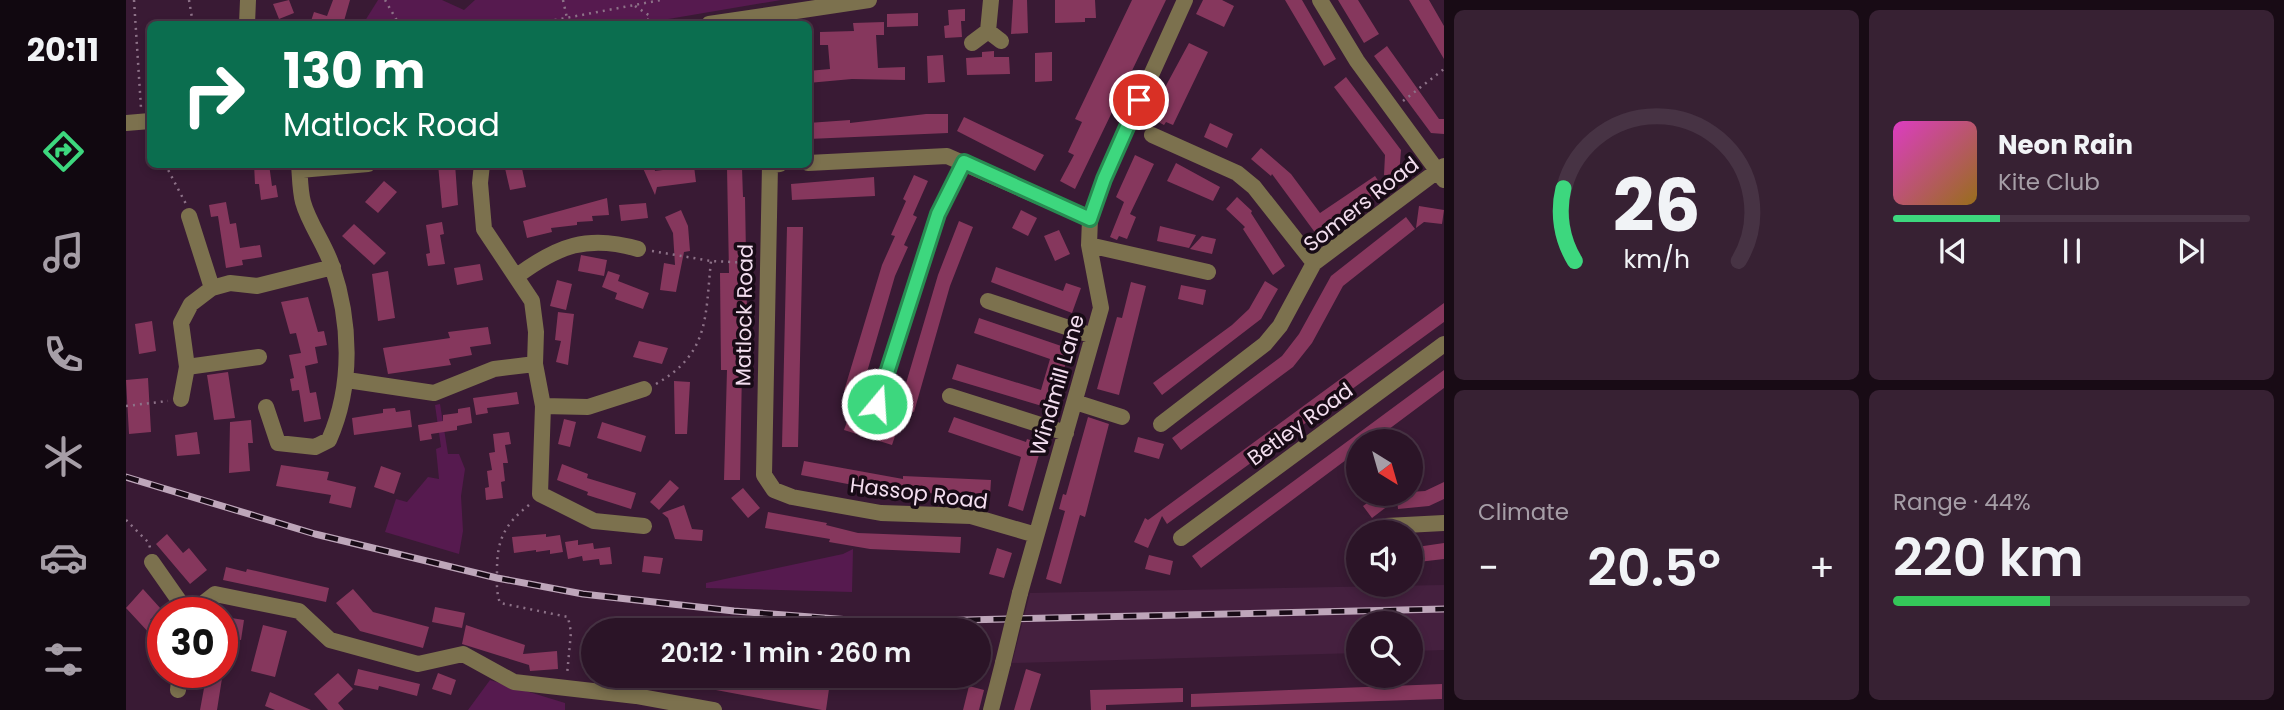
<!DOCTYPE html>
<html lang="en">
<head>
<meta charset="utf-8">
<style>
	:root { --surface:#2b1427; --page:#372133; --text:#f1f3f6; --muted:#a69ea7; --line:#473344; --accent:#3dd77e }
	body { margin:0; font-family:Poppins,sans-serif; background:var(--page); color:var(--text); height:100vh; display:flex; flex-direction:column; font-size:26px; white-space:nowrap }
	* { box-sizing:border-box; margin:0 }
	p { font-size:23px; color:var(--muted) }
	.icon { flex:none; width:38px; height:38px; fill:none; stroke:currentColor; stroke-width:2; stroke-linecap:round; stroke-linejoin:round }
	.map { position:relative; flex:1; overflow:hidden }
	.panel { display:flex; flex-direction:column; gap:10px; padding:10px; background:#180b15; width:840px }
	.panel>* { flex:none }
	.guide { position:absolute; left:21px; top:21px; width:665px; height:147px; border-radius:10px; box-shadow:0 4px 10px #0003,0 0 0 2px var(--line); background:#0b6e4f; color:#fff; overflow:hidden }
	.needle { width:46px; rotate:143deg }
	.tools { position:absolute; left:1220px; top:429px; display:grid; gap:14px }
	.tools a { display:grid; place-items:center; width:77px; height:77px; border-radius:50%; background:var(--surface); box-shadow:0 4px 10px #0003,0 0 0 2px var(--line); font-size:35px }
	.speed { position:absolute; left:21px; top:597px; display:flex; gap:14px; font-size:35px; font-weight:700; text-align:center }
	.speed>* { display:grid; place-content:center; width:91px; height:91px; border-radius:50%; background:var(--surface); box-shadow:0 4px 10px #0003,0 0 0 2px var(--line); line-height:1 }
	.speed .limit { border:10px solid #d22; background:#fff; color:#111 }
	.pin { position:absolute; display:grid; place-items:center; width:60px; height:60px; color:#fff; margin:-30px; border:4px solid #fff; border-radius:50%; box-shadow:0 2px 7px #0007 }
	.me { position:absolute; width:77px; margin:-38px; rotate:18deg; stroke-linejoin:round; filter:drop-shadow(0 0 5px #0008) }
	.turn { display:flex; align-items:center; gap:24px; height:147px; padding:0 21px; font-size:32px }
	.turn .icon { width:91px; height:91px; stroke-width:2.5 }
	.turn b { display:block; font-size:49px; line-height:60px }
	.big { font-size:52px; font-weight:600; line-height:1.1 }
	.panel .tile { flex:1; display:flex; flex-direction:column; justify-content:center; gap:10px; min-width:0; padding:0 24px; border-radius:10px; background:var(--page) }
	.panel .dial { align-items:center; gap:0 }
	.dial svg { height:182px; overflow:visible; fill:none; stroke:var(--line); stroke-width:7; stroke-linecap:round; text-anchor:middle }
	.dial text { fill:var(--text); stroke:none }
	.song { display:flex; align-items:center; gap:21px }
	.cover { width:84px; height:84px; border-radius:10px; background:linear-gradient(135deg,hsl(310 70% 55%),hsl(40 70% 35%)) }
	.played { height:7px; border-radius:4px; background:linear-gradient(90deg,var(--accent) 30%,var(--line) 30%) }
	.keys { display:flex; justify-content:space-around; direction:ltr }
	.heat { display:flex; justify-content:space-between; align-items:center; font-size:38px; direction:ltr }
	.charge { height:10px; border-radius:5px; background:linear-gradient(90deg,#34c759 44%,var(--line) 0) }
	.panel .tiles { flex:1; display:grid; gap:10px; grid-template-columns:repeat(2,1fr) }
	.trip { position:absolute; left:455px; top:618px; width:410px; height:70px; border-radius:35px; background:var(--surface); box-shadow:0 4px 10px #0003,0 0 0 2px var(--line); font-weight:600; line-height:70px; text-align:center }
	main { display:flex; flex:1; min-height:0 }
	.dock { display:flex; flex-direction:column; width:126px; justify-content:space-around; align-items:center; background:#110810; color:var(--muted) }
	.dock .icon { width:49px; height:49px }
	.dock .on { color:var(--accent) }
	.dock b { font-size:32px; color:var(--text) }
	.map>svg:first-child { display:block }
</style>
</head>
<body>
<main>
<nav class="dock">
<b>20:11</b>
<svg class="icon on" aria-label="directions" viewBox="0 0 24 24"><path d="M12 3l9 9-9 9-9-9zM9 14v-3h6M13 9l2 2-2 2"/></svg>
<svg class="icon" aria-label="music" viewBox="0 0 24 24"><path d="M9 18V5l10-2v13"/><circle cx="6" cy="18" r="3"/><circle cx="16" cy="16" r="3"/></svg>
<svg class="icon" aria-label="phone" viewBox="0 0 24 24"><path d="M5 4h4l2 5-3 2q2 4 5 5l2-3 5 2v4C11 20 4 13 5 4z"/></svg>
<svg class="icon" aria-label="climate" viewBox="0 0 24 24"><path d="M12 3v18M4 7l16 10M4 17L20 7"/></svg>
<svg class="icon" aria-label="car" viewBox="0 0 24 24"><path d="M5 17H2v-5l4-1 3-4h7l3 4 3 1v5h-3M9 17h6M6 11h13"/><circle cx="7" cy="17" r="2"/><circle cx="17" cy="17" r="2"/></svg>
<svg class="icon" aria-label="filters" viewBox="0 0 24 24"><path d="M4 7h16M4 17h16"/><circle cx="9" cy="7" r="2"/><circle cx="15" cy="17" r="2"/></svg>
</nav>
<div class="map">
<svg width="1318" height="710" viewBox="0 0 1318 710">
	<rect width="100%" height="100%" fill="#391a34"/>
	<path fill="#45203f" d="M1318,585V650L1285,651L1284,623H1232V653L886,663L904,593Z"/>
	<path fill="#561a4f" d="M252,0H316L338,10L349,0H655L513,24H237Z
		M314,404L322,454H333L339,469L335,496L337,531L333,554L259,532L270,499L281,502L302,477L313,479L310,449L315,447L309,405Z
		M727,549L726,592L580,588V583L717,554Z
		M364,680L439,703V710H342Z"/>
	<path fill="#86375d" d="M163,0L168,13L153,19L147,4Z
		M207,0H224L218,21L220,24H184L188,12L201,16Z
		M887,0H901L902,33L885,34Z
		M929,0H969L970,18H959V22L929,23Z
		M1006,0H1040L949,189L934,181L948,155L942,152L956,122L949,119Z
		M1077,0H1096L1108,6L1098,27L1070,14Z
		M1159,0H1176L1210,59L1198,66Z
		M1212,0H1232L1253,34L1238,43Z
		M1283,0H1303L1318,26V59Z
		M839,9V21H835L836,37L819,38L818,26L823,25L822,10Z
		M792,13V26L761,27V14Z
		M758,22V35H750L752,68L779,67V80L726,79L682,83V71L704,69L702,45H694V32L728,31L727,23Z
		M1063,43L1082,52L1047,125L1040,122L1038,125L1023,117Z
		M1261,46L1313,119H1318V134L1305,133L1248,56Z
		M868,51V57H883L884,74L841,75L840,58L856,57V52Z
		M926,52V81L909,82V53Z
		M817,55L819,82L802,83L801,56Z
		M1220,77L1275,150L1273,176L1258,175L1259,155L1208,87Z
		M800,114H822V133L682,139V123L724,120V123Z
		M838,117L918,155L909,171L831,131Z
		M1084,123L1107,134L1101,148L1078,137Z
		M1135,148L1165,174L1194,213L1249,176L1257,188L1202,225L1206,230L1193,238L1146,174L1145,176L1125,159Z
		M1009,155L1028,164L1004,214L1010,217L1001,239L993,236L991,240L984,237L998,202L990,197Z
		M1050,163L1094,187L1087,201L1041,181Z
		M128,164H143L146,186L150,185L152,197L135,200L133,184H129Z
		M312,164H329L332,205L316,208Z
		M378,164H395L400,187L384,190Z
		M528,165L529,171L568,166L570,182L531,187L529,195L516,166Z
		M601,168H616L617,197H619L622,369H616L614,480H598L601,370H595L594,273H603Z
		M788,175L802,181L787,215L791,217L778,245L782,247L769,276L734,396L718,391L756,265L769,236L765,235L780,201L777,199Z
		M748,177L749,196L666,200L665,184Z
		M258,181L271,192L252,213L239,202Z
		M1111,197L1126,211L1125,213L1159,266L1147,275L1117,229L1119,227L1100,209Z
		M481,198L483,215L466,216L467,221L451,222V225L425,228L426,232L401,238L397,221Z
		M100,202L104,224L110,223L114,248L134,245L136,257L116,260L117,265L100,268L92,216L85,217L83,205Z
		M520,203L522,218L495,221L493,205Z
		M1293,206L1318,210L1316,224L1298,222L1290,228Z
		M555,210L562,226L564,251L558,252L550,292L534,290L538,263L549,265L547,233L539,217Z
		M895,210L911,218L902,236L886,228Z
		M1280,217L1289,229L1217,286L1186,343L1167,367L1055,450L1046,438L1156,356L1173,334L1205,276Z
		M833,221L847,227L824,286L788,412L773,407L812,275Z
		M316,222L318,234L314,235L319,264L302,266L300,254L304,253L300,225Z
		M228,224L260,253L248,265L216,236Z
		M1034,226L1070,235L1063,248L1031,241Z
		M661,227H677L672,447H656Z
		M933,230L944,254L929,261L918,236Z
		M1076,236L1090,239L1086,254L1064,249Z
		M455,255L481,260L478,276L452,271Z
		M354,264L357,280L331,285L328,268Z
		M870,267L937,291L940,283L955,288L946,313L865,282Z
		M262,271L269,318L252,321L246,274Z
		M482,271L494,275L492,281L523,293L517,309L489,299L491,293L476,287Z
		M431,280L446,284L440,310L424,306Z
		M1139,281L1152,289L1135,319L1036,395L1027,383L1106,325L1123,309Z
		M1005,282L1020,286L993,395L971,389L991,317L996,318Z
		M1055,285L1080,290L1077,305L1052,299Z
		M182,297L192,332L198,331L201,345L189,347L192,363L179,366L184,393L190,392L195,419L178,422L173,390L166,391L164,379L168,378L163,355L175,353L170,333L164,334L155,302Z
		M1318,303V322L1041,524L1036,516L1022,548L1008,542L1019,518L1022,520Z
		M432,312L448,314L442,365L430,362L435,341L429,340Z
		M853,318L944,349L926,409L826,379L831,364L915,390L924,359L848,333Z
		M26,321L30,351L13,354L9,324Z
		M362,327L365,344L344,347L346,355L323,359L325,365L262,374L257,348L324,338L322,332Z
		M513,341L542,348L536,364L507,357Z
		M1318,370V388L1247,441H1232V451L1075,568L1066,556Z
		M102,372L109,418L88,420L81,375Z
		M22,378L25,432L3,434L0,380Z
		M548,381L564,382L561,434H549Z
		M391,392L393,404L361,408L362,413L350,415L347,398Z
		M344,407L346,423L331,426V430L305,434L306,439L294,441L292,425L317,421V415L332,413V409Z
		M269,408L270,412L284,410L286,427L228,435L226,418L257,413V409Z
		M723,416L771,430L766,445L718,430Z
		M828,417L900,442L901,439L916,444L897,511L882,506L895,457L822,432Z
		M962,417L983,424L959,517L954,515L935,584L920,579L939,511L933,509L937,494L940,495Z
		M438,419L450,422L444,447L432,444Z
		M125,420L127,443H122L124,471L103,473L104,422Z
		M476,422L520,436L515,452L471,438Z
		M71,432L74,454L51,456L49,435Z
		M383,432L385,444L379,445L382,463H377L379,481L375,482L377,498L360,500L359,488L363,487L361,471L366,470L363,453L369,452L367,434Z
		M1012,437L1038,444L1033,459L1008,452Z
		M678,461L777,479V476L865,480L864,496L758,491L675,475Z
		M436,464L462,474L461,478L510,493L505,509L461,495L462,492L431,480Z
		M155,465L203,472L201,480L230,487L225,508L203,503L205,495L150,486Z
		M255,466L275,473L268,494L248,487Z
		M544,480L553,488L533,510L524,502Z
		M1318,482V499L1303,506L1272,509L1271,499L1246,518L1237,506L1254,494L1299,491Z
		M617,488L634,508L622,518L605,498Z
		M558,505L566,529L577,530L576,541L549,539L542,518L536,513Z
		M642,512L701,523L700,525L732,533L835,537L834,553L744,549L703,542L704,539L639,528Z
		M41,534L57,553L63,548L81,570L64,584L30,544Z
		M420,534V537L434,535L437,552L424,554V550L410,552V550L388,553L386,537Z
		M452,540V545L467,543L468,549L484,547L486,564L474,565L473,559L457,561L456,556L442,559L439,542Z
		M1318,543V559L1284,563V548Z
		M871,548L886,553L878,578L863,574Z
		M1023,555L1047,561L1044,575L1019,569Z
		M518,556L537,558L534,574L516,572Z
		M100,567L120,572L121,569L203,588L200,602L97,580Z
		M17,589L35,609L24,620L37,622V659L21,655L25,635L0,608Z
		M227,589L247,612L303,627L297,648L234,631L210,603Z
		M309,607L339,613L336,628L306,622Z
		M99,617L118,620L115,640L96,637Z
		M137,625L161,631L149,677L125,671Z
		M340,625L399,645L397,654L431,651L432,669L404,671L403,665L336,644Z
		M232,669L294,684L291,696L253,686L252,690L228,685Z
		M900,669L915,674L904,710H888Z
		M81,672H97L91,710H74Z
		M212,673L227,689L212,703L218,710H202L188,694Z
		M312,673L330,680L325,695L306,689Z
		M542,676H607L685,690L686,680L704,682L700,710H696L542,681Z
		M1316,684V699L1065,707V694Z
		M843,686L858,690L853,710H837Z
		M1057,688V702L980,705V710H965L964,690Z
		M144,692L185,710H149L139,706Z"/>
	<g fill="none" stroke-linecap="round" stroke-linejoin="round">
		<path stroke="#8d7288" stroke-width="2.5" stroke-dasharray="2 5" stroke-linecap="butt" d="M8,0L15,108
			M63,0L67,24
			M259,0L273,24
			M437,0L441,18
			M509,6L524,16L520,24
			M408,24L535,0
			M1277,101L1318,69
			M39,164L60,204
			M526,251L585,261L627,263
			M530,384C584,353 579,317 585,261
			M0,406L42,401
			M403,505C379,524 371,539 371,570C371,581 370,592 374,603L442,617L445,632L441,675
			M0,520L23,543L24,548"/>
		<path stroke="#7c714e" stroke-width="16" d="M865,0L862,31L875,41
			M1194,0L1231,61L1318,180
			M121,24L122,0
			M583,24L743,0
			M846,43L862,31
			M0,123L24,121
			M1026,135L1111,173L1128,187L1188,263
			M682,163L821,156L964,219
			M356,164L354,183L358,229L406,301L410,332L409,364L417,406L414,494L468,521L518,526
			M654,164L644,165L638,475L648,490L666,497L755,513L845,516L910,535
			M174,170L242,164
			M63,216L86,288
			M963,245L1082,272
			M391,276C431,246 462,234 512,249
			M862,301L967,336
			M61,367L133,357
			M221,380L308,393L368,369L409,364
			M824,396L940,433
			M55,399L61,367L55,323L65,304L86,288L104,283L131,286L207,267
			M949,402L996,417
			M751,404L812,214L838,162
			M417,406L462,407L518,389
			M140,407L152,443L189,447L203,440C227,386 225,322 206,266C199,244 183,224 177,202C174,191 174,176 173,164
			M1035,424L1139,344L1154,326L1188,263L1318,166
			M1260,526L1318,523
			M1055,538L1318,344
			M26,562L61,612
			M894,593L975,308L963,245L964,219L978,179L1059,0
			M66,612L89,594L173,611L204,640L292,664L337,654L388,682L510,696L588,710
			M52,690L54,672
			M865,710L877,663"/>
		<g stroke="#bea6ba" stroke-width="7">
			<path id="rail" d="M0,477L189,534L371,578L457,594L608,611L750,622L1318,609"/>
		</g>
		<use href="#rail" stroke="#180b16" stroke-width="4.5" stroke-dasharray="13" stroke-linecap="butt"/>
		<path stroke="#7c714e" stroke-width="16" d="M877,663L894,593"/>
	</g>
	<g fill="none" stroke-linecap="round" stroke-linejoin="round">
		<g stroke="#288c52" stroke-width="18">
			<path id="route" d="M751,404L812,214L838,162L964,219L978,179L1013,100"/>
		</g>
		<use href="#route" stroke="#3dd77e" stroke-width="12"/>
	</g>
	<g text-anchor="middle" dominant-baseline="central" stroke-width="7" stroke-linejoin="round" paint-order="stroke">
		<g font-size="21" fill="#f3deef" stroke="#180b16">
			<text transform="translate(1235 204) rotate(-38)">Somers Road</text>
			<text transform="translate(618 315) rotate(-89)">Matlock Road</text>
			<text transform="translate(931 385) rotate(-74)">Windmill Lane</text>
			<text transform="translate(1174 424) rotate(-36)">Betley Road</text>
			<text transform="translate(793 493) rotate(7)">Hassop Road</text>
		</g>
	</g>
</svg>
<div class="tools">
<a><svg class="needle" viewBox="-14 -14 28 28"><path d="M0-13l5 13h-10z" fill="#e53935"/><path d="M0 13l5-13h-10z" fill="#a69ea7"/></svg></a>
<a><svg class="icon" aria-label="sound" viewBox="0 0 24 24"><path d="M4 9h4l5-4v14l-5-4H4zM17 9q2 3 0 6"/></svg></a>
<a><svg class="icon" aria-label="search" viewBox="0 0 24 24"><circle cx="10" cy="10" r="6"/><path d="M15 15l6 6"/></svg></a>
</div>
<div class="speed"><div class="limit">30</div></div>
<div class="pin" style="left:1013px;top:100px;background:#d93025"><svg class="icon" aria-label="arrive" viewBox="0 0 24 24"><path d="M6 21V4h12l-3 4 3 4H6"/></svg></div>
<svg class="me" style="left:751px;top:404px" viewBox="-20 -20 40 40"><circle r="17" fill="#3dd77e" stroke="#fff" stroke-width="3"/><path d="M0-11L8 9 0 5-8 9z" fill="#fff"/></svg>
<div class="trip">20:12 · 1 min · 260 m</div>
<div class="guide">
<div class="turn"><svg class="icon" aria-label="right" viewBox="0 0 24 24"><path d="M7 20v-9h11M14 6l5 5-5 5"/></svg><div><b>130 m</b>Matlock Road</div></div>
</div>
</div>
<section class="panel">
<div class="tiles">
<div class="tile dial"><svg viewBox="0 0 100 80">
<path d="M14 69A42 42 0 1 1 86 69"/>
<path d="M14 69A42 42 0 0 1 9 37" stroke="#3dd77e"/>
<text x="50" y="56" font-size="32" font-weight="700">26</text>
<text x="50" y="72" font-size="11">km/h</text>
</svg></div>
<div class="tile">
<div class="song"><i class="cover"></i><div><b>Neon Rain</b><p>Kite Club</p></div></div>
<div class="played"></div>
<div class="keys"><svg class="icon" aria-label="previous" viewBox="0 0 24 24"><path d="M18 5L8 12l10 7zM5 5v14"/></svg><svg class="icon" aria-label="pause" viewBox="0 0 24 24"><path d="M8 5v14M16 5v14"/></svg><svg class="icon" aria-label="next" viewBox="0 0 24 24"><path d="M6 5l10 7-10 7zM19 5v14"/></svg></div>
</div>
<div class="tile"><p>Climate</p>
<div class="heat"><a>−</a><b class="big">20.5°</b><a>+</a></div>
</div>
<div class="tile"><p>Range · 44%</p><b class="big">220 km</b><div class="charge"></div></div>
</div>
</section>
</main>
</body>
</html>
